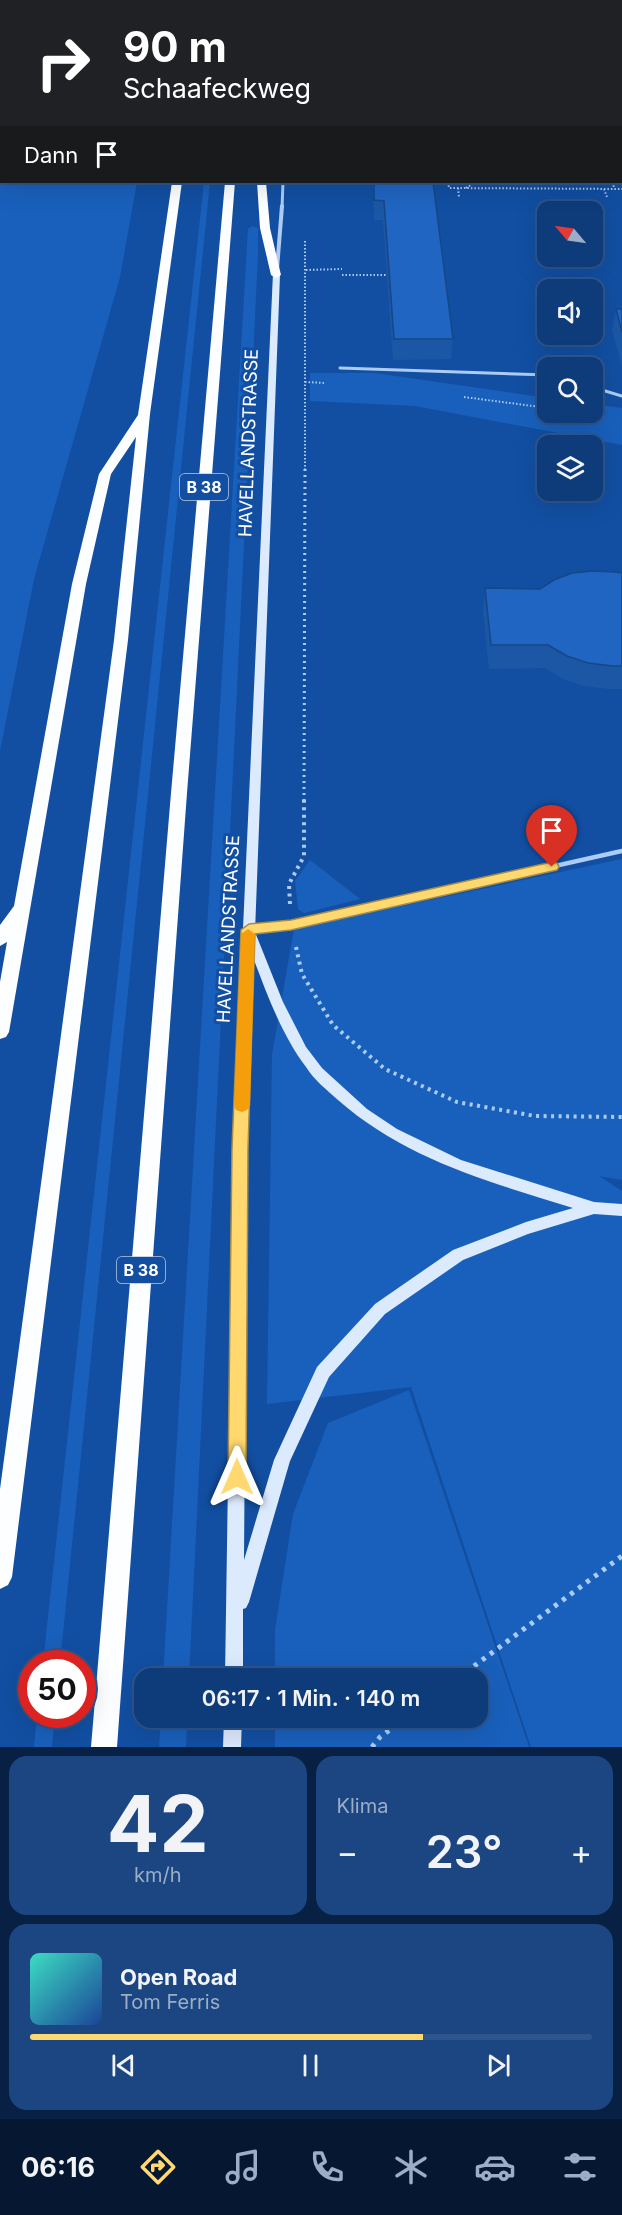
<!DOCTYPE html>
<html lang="de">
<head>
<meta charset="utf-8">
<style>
	:root { --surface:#0e3b7a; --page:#1c4681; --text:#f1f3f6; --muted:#9badc7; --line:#2e558b; --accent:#ffd870 }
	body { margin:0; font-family:Inter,sans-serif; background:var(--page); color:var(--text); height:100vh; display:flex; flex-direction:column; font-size:22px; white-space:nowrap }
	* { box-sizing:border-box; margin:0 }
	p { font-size:20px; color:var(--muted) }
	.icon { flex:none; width:33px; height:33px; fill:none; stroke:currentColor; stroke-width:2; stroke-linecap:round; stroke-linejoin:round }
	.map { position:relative; height:1747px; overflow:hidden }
	.panel { display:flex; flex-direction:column; gap:9px; padding:9px; background:#082043; flex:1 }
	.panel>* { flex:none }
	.top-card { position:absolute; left:0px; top:0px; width:622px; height:183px; box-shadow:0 6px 24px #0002,0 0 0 2px var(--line); background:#202124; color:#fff; overflow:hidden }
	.needle { width:39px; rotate:299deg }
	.buttons { position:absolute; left:537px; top:201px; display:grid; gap:12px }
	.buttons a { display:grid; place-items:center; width:66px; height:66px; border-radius:12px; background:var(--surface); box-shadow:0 6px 24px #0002,0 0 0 2px var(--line); font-size:30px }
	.speed { position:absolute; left:18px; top:1650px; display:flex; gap:12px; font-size:30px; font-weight:700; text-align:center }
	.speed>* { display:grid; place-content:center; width:78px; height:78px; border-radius:50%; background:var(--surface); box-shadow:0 6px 24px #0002,0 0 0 2px var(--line); line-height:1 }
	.speed .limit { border:9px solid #d22; background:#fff; color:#111 }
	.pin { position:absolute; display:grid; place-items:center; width:51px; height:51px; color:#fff; margin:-62px -26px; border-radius:50% 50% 50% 0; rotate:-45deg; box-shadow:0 0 6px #0007 }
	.pin .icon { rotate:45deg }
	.me { position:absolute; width:66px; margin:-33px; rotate:0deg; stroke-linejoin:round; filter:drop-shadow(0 0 4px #0008) }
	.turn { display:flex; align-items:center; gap:21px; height:126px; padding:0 24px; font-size:27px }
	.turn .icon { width:78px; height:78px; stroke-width:2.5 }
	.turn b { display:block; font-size:42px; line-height:51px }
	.then { display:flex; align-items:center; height:57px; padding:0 24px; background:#0003; gap:12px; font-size:22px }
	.big { font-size:45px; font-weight:600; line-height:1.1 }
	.panel .tile { flex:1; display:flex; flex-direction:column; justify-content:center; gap:9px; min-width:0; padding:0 21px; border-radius:18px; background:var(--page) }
	.panel .dial { align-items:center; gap:0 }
	.dial b { font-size:78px; line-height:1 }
	.song { display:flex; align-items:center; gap:18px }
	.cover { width:72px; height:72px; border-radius:9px; background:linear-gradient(135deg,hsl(170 70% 55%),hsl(220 70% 35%)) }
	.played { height:6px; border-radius:3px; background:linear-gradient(90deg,var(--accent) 70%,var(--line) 70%) }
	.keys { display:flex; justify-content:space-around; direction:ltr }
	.heat { display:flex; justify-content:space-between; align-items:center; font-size:33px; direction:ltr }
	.panel .tiles { flex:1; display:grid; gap:9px; grid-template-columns:1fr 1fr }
	.tile:last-child { grid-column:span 2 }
	.trip { position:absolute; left:134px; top:1668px; width:354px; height:60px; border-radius:18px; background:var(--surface); box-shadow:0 6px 24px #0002,0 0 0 2px var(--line); font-weight:600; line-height:60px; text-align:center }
	.menu { display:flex; height:96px; justify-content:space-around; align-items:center; background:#061831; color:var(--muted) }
	.menu .icon { width:42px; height:42px }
	.menu .on { color:var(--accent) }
	.menu b { font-size:27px; color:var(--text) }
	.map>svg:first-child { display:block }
</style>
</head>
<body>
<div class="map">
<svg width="622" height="1747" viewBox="0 0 622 1747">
	<rect width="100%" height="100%" fill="#124fa2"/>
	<path fill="#1960bc" d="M0,0H171L2,2V182H137L120,277L34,579L0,751Z
		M204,182H210L60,1663H43Z
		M252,226L258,228V255L189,1678H163L248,229Z
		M310,373H375L547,398L548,412H592L593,404L622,408V445L415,406L310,401Z
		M622,859V1180L599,1176L622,1191V1747H531L411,1387L267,1404L272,1055L294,929Z
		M310,860L360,899L304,913L298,909L295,881Z
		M409,1390L529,1747H275V1718H477V1678H275V1630L293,1514L328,1423Z
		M37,1715H55L52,1747H34Z
		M161,1718H187L186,1747H159Z"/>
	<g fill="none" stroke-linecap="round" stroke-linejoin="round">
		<path stroke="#acccf5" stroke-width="2" stroke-dasharray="1.5 2" stroke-linecap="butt" d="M621,34L622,37
			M621,133L622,136
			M448,182L449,188L622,189
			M613,182L614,189
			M458,188L459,197
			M466,188L476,182
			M604,189L607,197
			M306,270L342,269
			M342,275H387
			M305,382L325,383
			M464,397L548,408
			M578,412L604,416
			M305,470V240"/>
		<path stroke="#acccf5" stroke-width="3" stroke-dasharray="2 4" stroke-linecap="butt" d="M304,801L305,468"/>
		<path stroke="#acccf5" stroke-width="4" stroke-dasharray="3 4.5" stroke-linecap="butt" d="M290,904L289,884L304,856V799
			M296,947L302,974L333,1025L385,1069L457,1102L535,1116L622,1117"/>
		<path stroke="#acccf5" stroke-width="5" stroke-dasharray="4 6" stroke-linecap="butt" d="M458,1678L622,1556
			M372,1747L380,1737L406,1718"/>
		<path stroke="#acccf5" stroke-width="3" d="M340,368L548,375
			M592,387L622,396"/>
		<path stroke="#acccf5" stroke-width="4.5" d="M251,929L291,925L622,851"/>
		<path stroke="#acccf5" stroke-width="3" d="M282,208L283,182"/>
		<path stroke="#acccf5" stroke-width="4" d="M277,269L282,206"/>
		<path fill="#dceafe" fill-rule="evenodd" d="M273,273L280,275L255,932L283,1002L306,1047L322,1068L367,1109L397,1129L461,1160L594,1202L622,1204V1216L594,1214L528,1234L463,1260L385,1314L329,1377L290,1461L249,1602L246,1608L243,1609V1678H225L233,1147ZM254,960C268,997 282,1035 306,1067C314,1080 327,1090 338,1100C405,1159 489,1182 573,1208L526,1222L453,1250L375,1304L317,1367L274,1460L244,1560L247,1147Z
			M224,1718H242L241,1747H223Z"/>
		<path fill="#fcfeff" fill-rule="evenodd" d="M199,0H207V2H199Z
			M241,0H249V2H241Z
			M172,182H182L150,414L128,640L12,1577L8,1585L0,1589V1489L114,640L136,437L111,474L86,584L9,1032L6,1037L0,1039V982L7,942L0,946V925L14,906L72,584L99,474L138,415Z
			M225,182H235L187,793L117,1747H91L171,793Z
			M257,182H266L270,228L281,275L276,278L271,275L260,228Z"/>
	</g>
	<path fill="#1c57a6" d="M546,0H622V13H621V2H546Z
		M373,182H433L453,339L451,359L393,360L383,220H374Z
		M616,309H622V366L612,330Z
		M622,573V689H608L584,686L563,679L545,668L489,669L483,612L485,588L540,589Z"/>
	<path fill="#2065c1" stroke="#164787" stroke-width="1.5" d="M550,0H622V1L551,2Z
		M374,182H433L453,339H394L384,201L374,200Z
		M616,309H622V332Z
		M593,571L615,572L622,573V666H613L588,663L567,656L548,645H491L485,588L540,589L554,580L572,573Z"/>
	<path fill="#ffd870" stroke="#a68c49" stroke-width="1.5" d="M552,862L557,863L559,867L557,870L291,930L255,934L248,1148L246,1477L244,1483L237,1486L231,1483L228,1477L232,1148L241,930L249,924L291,920Z"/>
	<path fill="#f59e0b" d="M248,929L255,934L250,1105L247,1110L242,1112L236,1110L234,1105L241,934Z"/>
	<g text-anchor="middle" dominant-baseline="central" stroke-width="6" stroke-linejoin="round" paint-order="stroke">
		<g fill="#124fa2" stroke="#b8cae3" stroke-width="1.5">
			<rect x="180" y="474" width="48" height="26" rx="4.5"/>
			<rect x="117" y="1257" width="48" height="26" rx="4.5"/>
		</g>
		<g font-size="16" font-weight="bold" fill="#fff">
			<text x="204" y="487">B 38</text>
			<text x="141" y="1270">B 38</text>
		</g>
		<g font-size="18" fill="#fff" stroke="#124fa2">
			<text transform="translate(248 443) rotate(-88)">HAVELLANDSTRASSE</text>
			<text transform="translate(228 929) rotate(-87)">HAVELLANDSTRASSE</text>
		</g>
	</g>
</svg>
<div class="buttons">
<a><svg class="needle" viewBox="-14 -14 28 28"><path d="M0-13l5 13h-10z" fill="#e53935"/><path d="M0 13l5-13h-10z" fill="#9badc7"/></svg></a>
<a><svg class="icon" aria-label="sound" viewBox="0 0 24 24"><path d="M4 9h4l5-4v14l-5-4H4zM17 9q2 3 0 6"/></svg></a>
<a><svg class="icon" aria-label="search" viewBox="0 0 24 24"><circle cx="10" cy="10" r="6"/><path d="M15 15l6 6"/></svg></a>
<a><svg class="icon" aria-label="layers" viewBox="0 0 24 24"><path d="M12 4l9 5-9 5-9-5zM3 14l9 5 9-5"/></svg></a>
</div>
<div class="speed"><div class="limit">50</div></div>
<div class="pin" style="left:552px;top:867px;background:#d93025"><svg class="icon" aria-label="arrive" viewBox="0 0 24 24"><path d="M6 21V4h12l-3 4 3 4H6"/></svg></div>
<svg class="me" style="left:237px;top:1477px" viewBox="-20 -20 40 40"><path d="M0-17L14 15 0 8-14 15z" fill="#ffd870" stroke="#fff" stroke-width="4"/></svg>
<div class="trip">06:17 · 1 Min. · 140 m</div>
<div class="top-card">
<div class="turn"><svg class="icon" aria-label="right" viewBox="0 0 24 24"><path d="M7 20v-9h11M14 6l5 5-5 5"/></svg><div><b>90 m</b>Schaafeckweg</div></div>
<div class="then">Dann<svg class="icon" aria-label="arrive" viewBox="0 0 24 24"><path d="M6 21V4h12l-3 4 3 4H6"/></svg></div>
</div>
</div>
<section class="panel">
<div class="tiles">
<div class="tile dial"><b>42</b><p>km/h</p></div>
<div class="tile"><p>Klima</p>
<div class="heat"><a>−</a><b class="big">23°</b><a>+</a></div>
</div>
<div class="tile">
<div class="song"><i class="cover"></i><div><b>Open Road</b><p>Tom Ferris</p></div></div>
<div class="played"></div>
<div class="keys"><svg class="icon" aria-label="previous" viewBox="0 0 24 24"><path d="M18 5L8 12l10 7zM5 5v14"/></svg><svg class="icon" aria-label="pause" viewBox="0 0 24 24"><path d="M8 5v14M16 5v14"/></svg><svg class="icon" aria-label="next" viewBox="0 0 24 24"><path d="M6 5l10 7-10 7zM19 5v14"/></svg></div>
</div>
</div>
</section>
<nav class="menu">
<b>06:16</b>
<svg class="icon on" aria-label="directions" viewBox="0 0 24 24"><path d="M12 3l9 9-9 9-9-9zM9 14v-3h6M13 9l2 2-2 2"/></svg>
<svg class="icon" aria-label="music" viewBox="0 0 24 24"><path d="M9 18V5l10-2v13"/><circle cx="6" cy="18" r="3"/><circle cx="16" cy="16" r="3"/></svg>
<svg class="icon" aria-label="phone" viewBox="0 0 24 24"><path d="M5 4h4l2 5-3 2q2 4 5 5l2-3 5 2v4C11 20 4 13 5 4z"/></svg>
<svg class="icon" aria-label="climate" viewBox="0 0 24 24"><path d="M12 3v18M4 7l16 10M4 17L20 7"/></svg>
<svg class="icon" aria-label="car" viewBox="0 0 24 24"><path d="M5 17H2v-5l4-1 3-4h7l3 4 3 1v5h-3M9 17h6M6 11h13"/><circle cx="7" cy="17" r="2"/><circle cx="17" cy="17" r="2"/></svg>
<svg class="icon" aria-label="filters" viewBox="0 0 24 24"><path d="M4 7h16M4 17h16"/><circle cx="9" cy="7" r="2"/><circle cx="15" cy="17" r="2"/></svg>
</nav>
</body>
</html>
